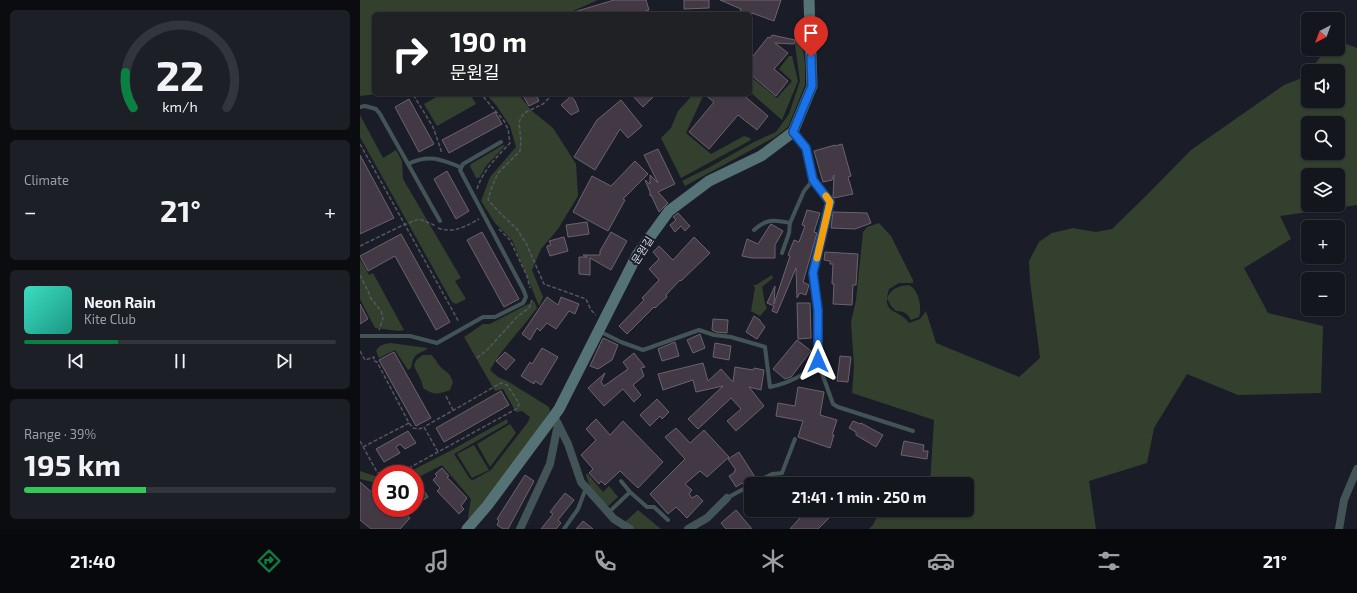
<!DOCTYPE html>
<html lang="en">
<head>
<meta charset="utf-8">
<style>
	:root { --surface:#14161e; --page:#1d1f27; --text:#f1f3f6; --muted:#9d9fa4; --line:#33353c; --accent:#0b8043 }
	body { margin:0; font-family:"Exo 2","Noto Sans KR",sans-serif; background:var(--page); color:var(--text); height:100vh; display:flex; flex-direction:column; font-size:15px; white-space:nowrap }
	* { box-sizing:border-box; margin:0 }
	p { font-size:13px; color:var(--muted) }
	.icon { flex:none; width:22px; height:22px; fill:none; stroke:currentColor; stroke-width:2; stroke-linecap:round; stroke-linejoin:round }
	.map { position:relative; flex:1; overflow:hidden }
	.details { display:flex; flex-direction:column; gap:10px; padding:10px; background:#0b0c10; width:360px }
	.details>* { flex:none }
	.top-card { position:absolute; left:12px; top:12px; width:380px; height:84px; border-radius:6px; box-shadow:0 1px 3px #0004,0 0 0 1px var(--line); background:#202124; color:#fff; overflow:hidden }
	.needle { width:26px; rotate:221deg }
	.fabs { position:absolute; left:941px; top:12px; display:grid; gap:8px }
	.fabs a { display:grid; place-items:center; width:44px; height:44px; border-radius:6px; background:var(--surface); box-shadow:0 1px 3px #0004,0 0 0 1px var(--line); font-size:20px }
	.speed { position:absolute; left:12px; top:465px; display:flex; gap:8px; font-size:20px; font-weight:700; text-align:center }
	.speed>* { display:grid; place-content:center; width:52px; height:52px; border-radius:50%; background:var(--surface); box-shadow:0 1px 3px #0004,0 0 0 1px var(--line); line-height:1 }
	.speed .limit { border:6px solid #d22; background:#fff; color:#111 }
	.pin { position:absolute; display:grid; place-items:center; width:34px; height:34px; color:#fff; margin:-41px -17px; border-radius:50% 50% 50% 0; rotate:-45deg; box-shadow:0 0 4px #0007 }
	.pin .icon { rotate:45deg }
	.me { position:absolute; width:44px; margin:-22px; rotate:0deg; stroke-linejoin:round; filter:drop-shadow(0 0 3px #0008) }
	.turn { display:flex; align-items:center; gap:14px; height:84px; padding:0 12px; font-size:18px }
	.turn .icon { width:52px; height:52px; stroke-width:2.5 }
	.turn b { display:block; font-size:28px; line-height:34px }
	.big { font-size:30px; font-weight:700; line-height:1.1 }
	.details .tile { flex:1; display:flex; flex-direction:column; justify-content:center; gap:6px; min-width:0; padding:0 14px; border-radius:6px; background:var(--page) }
	.details .dial { align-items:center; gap:0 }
	.dial svg { height:104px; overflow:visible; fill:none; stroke:var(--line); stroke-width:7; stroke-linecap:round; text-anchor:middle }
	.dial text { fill:var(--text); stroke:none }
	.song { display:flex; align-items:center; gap:12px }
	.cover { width:48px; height:48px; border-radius:6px; background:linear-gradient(135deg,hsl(170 70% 55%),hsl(170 70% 35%)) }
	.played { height:4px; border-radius:2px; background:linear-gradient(90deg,var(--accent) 30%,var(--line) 30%) }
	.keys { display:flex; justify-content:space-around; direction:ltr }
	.heat { display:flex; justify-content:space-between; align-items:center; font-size:22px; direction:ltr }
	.charge { height:6px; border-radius:3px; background:linear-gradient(90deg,#34c759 39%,var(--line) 0) }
	.trip { position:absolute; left:384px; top:477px; width:230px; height:40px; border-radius:6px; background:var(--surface); box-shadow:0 1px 3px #0004,0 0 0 1px var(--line); font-weight:700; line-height:40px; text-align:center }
	.menu { display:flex; height:64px; justify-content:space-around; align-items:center; background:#08090c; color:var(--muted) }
	.menu .icon { width:28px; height:28px }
	.menu .on { color:var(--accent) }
	.menu b { font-size:18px; color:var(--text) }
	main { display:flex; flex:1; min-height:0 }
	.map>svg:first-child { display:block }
</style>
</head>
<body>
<main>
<section class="details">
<div class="tile dial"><svg viewBox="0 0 100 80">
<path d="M14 69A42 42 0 1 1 86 69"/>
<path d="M14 69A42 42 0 0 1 8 42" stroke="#0b8043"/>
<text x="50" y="56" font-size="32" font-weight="700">22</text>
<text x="50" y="72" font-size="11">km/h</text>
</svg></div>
<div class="tile"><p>Climate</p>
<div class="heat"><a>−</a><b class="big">21°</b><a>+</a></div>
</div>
<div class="tile">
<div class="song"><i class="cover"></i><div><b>Neon Rain</b><p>Kite Club</p></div></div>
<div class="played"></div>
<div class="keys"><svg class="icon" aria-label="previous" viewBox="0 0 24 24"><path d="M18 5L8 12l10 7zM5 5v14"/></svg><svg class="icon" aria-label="pause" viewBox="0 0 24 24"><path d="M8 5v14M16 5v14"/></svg><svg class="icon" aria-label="next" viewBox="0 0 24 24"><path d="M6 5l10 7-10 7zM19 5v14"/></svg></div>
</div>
<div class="tile"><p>Range · 39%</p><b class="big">195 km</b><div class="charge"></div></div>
</section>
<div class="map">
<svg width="997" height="529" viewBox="0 0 997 529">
	<rect width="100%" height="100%" fill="#1a1d28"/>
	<path fill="#33402e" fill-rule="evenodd" d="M0,0H238L213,11V14H14V94H17L0,96Z
		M434,37L442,39L445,65V85L428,127L415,137L325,186L322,181L350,167L394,142L416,132L429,114L440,81Z
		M978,41L997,48V205L920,216L931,239L884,268L908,313L963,326L961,393L878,395L827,374L794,428L787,463L729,481L736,529H509L513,525L520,510H607V484H570L574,420L492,393L494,366L491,322L496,300L503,232L507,227L519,223L531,236L553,280V283H539L529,289C521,316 538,307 549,323L560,319L566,311L576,343L659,377L680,358L670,281L669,261L679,242L692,233L713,228L736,232L752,229L787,195L831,150L924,85L947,76L948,74V101H978V71H950L966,49H978ZM948,123H978V153H948ZM948,175H978V205H948Z
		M429,56H432L438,81L422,120L390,92V76L417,98L432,81L419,69Z
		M82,94H110L116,104L77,126L64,104Z
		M126,94H158L172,111L193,128L216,164L218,196L198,229L181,249L172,270L183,297L179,306L152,240L135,223L121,201L130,177L156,147L150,126L136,105Z
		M332,94H344L326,133L351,154L384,136L390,138L391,140L321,178L301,138L311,128L318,111L329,99Z
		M0,115L23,158L36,150L42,161L43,179L101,278L95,281L106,299L96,304L92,302L0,137Z
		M143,145L145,146L126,166L119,178H116L110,166L111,164Z
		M0,259L9,275L13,273L44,330L39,331L15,328L0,299Z
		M412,275L413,278L402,287C404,294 403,301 407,308L400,316L391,311L395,288L393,285H396Z
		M549,285C559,290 562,307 559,317L551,320C547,313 544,311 536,311L531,306L527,298C532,288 538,286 549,285Z
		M174,301L177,308C162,329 143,347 130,370L138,377L147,381L189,407L190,411L180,426L111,519L109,518L108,517L111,499L82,465L55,479V474H45L90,451L147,419L148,423L94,454L110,479L113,480L131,470L168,422L170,417L162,411L156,412L143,389L135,391L104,337L123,324H130Z
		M30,343L68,348C65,352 57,352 54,358C52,360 52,365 51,368L48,370L35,350L19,358L16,351C19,345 24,344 30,343Z
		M63,355H71C75,358 76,361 79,365C85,373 89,370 93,382L90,390C77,395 74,395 63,388C62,378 56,373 54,365L57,359Z
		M150,424L156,433L130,467L117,444Z
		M114,445L129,470L112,478L97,454Z
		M0,471L21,478V484L0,479Z
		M227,473L243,492L249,486L258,497L247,507L230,487L226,475Z
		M278,510L301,529H275L265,522Z"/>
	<path fill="#423945" stroke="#6b626e" d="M254,0H286L289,10L277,14H214V12Z
		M324,0H349V8L324,9Z
		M360,0H421L414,21L392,13V14H379L381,9Z
		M412,35L435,40L434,44L415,43L428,53L414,69L428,81L416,96L390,74V60L408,37L410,38Z
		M162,94H176L179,101L169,106Z
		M271,94H296L283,107Z
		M344,94H382L408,116L397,130L378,115L349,149L329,132L354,102Z
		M211,96L215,101L219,111L211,115L201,105Z
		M49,99L74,144L59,152L35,107Z
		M261,100L282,126L268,138L260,129L235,170L214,157L237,120Z
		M135,112L142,124L89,153L82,140Z
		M482,144L491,176L488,177L493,194L474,198L473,197L474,175L472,180L463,182L454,151L475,145V146Z
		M298,149L315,184L298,192L308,203L299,212L291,195L290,196V192L285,180L290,184V175L298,183L284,155Z
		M0,155L34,218L0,234Z
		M275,161L288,174L263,199L265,200L248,231L213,212L232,176L251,186Z
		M87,171L109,211L96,219L74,179Z
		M447,210L460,213L454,232L457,233L452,251L443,282L449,285L446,295L440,293L437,298L436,268L417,313L412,311L414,306L407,303L415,286L414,304L430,256L428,255L434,240L439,242L445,226L442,225Z
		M473,212L507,213L511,223L495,229L471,228Z
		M318,213L330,226L325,231L321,226L315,232L310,225L316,220L313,217Z
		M227,222L229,234L208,237L206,225Z
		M411,224L423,231L415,245V258H392L382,256L387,239L398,244L410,225Z
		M122,232L159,299L144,307L107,240Z
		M251,232L267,241L251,270L230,258V275L219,274V257H227L223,255H240V251Z
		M41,234L90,322L76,330L35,256L8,271L0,256Z
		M204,237L208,251L190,256L187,248V246L191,245L189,241Z
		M334,237L350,253L321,281L320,280L306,295L307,297L295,308L294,307L267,334L259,326L284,300L282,298L299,280L289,269L299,259L293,252L299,246L313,260Z
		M465,252L498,254L496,285H493L492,305L473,304L474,284H472L473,264H470V261L464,260Z
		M187,297L198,305L201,297L219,304L215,314L209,311L196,329L187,323L180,331L177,328L170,340L162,334Z
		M437,303H450L451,338L438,339Z
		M0,304L8,319L0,324Z
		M394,316L400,320V321L405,327L397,339L386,332Z
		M353,319L368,320L367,333L356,332L352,330Z
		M340,334L345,348L333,353L327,340Z
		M243,338L258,345L252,360L238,369L230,366Z
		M437,340L451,351L431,377L425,379L413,369Z
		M315,342L319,356L302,361L298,349Z
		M355,343L371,346L369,360L353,357Z
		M182,348L198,357L181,385L175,381L174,384L161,376L170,362L172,364Z
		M34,352L71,418L56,426L19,360Z
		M145,352L155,360L146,370L136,361Z
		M274,353L285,367L281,368L284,376L273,385L281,395L274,402L263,389L244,406L228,388L245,373L241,382L244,386L268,369L263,362Z
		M480,356L491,357L488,382L477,381Z
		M343,363L348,381L361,369L373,382L375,367L393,370L394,368L404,370L401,390L389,387L404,406L376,431L367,421L381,409L371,398L338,429L328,419L363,386L336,392L333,380L303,390L298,374Z
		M438,387L464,392L460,415L477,420L472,435H474L470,448L438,437L443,421L416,416L418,403L435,406Z
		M141,391L149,405L84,442L76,428Z
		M297,399L309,412L302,419L300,416L290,426L280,415Z
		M236,419L250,435L263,421L303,462L278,488L260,471L245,485L241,481L239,484L229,473L233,469L221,455L236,440L226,429Z
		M493,421L500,424L501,423L523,435L516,447L496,435V432L489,428Z
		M316,428L330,443L344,430L369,457L347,477L340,471L325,484L332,490L329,494L332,498L337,495L343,501L327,518L316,507L308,514L290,494L325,459L305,437Z
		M48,431L56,443L45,449L40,444L36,447L40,453L24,462L16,449Z
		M544,441L564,445L563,451H568L567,459L541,455Z
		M379,452L395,477L383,484L382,483L376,487L369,476L375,472L374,471L376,470L368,459Z
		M82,468L89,476L87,477L107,498L101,506L104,509L99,514L77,491L80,488L73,480L77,476L75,474Z
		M165,475L174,481L148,529H143L137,525L139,521L137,519Z
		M0,482L21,500V508H30L37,514L41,510L50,518L40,529H11L0,520Z
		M61,486L68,497L55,505V490Z
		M205,493L214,500L198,520L201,523L196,529H181L193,514L190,512Z
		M376,510L392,529H366L361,523Z
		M447,510H477L458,529H430Z
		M223,521L233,529H216Z"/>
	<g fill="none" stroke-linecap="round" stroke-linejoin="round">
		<path stroke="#545761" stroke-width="1.5" stroke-dasharray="4 2" stroke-linecap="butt" d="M61,94L54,96L73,127L81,150V154
			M193,94L183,104L164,113L159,122L161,142L160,151L138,173L131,189L128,200L141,214L157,229L166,243L184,284L226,299L231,310L236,315
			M0,144L99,322
			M117,189C123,170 137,157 150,143L148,129L144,121L121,94
			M78,228C94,234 106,226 119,219
			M139,229L150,240L167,276L170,288
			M0,246L39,227L59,219L72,224L75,226
			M0,275L9,293L10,297L21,311L23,318L19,330
			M0,351L5,360L14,357V361L17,362L49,423L53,428L59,429L64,427L78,452
			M117,358L127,350L157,317L169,308L172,300
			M86,396L93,410
			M0,441L17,472L21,475
			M3,447L49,423
			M38,474L158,408L159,403L147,385L141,383L64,427"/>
		<path stroke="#425456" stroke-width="4" d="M0,107L5,106L16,109L20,114L80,221
			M48,164C68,154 81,159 100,167
			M394,230C407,218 414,220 430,223
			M422,253L429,233L430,223L444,191L453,180
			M239,331L261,342L283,350L339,330L354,335L371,337L405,347L410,387C430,383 443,375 459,363
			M0,336H50L77,343L123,317H135L163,303L166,297L164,291L100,170L103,164L141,142
			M458,362L473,404L478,407L553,431
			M261,481L270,492L287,507H294L308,520
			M393,484L412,474L422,473L435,439
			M367,498L391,485
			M248,513L270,492
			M204,529L218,509L226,488"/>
		<path stroke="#425456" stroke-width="8" d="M433,132L446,148L453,180L470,202L453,273L458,310V361
			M194,416L208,444L221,482L254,519L270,529
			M160,529L190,464L198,424
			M328,529L347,518L367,498
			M979,529L984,500L997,469"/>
		<path stroke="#557376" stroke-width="11" d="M107,529L127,506L199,409L277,255L309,211L349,181L401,156L433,132L452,86L449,0"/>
	</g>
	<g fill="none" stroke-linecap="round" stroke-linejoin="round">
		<g stroke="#114b97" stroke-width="10">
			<path id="route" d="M451,57L452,86L433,132L446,148L453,180L470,202L453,273L458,310V361"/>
		</g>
		<use href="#route" stroke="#1a73e8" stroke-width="7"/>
		<path stroke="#f59e0b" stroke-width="7" d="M457,258L470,202L466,196"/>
	</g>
	<g text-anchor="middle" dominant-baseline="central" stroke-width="4" stroke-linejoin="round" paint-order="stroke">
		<g font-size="11" fill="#d2d5dd" stroke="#1a1d28">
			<text transform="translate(282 250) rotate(-57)">문원길</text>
		</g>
	</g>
</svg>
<div class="fabs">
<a><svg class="needle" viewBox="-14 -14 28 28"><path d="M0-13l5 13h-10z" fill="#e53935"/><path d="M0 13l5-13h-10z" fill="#9d9fa4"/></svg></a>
<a><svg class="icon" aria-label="sound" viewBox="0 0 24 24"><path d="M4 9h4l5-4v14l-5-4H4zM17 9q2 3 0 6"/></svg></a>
<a><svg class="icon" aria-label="search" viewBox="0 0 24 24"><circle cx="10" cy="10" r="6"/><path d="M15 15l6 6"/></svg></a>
<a><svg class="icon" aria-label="layers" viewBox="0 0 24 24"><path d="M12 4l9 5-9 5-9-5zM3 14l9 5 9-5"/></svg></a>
<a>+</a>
<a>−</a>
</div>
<div class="speed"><div class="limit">30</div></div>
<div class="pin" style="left:451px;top:57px;background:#d93025"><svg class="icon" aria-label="arrive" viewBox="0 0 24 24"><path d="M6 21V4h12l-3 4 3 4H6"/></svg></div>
<svg class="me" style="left:458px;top:361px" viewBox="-20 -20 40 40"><path d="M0-17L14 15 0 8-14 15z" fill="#1a73e8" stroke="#fff" stroke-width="4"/></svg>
<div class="trip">21:41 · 1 min · 250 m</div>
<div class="top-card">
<div class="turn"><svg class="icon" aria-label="right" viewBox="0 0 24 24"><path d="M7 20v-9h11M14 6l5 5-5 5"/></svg><div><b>190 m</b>문원길</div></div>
</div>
</div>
</main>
<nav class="menu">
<b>21:40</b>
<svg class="icon on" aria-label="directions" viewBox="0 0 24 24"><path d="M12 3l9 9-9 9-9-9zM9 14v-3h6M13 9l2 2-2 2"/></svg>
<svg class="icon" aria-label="music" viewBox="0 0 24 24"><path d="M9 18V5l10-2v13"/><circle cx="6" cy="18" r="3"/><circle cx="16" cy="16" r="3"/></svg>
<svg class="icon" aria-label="phone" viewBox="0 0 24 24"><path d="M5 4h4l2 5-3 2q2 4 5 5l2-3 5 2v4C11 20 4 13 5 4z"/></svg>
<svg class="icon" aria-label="climate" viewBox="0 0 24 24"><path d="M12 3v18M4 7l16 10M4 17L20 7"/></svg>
<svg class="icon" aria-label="car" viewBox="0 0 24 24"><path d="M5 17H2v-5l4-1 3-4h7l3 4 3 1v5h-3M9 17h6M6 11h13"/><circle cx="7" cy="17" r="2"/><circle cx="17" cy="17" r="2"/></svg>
<svg class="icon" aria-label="filters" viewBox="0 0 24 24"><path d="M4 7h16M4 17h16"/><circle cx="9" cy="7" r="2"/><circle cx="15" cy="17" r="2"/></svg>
<b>21°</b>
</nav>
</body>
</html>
